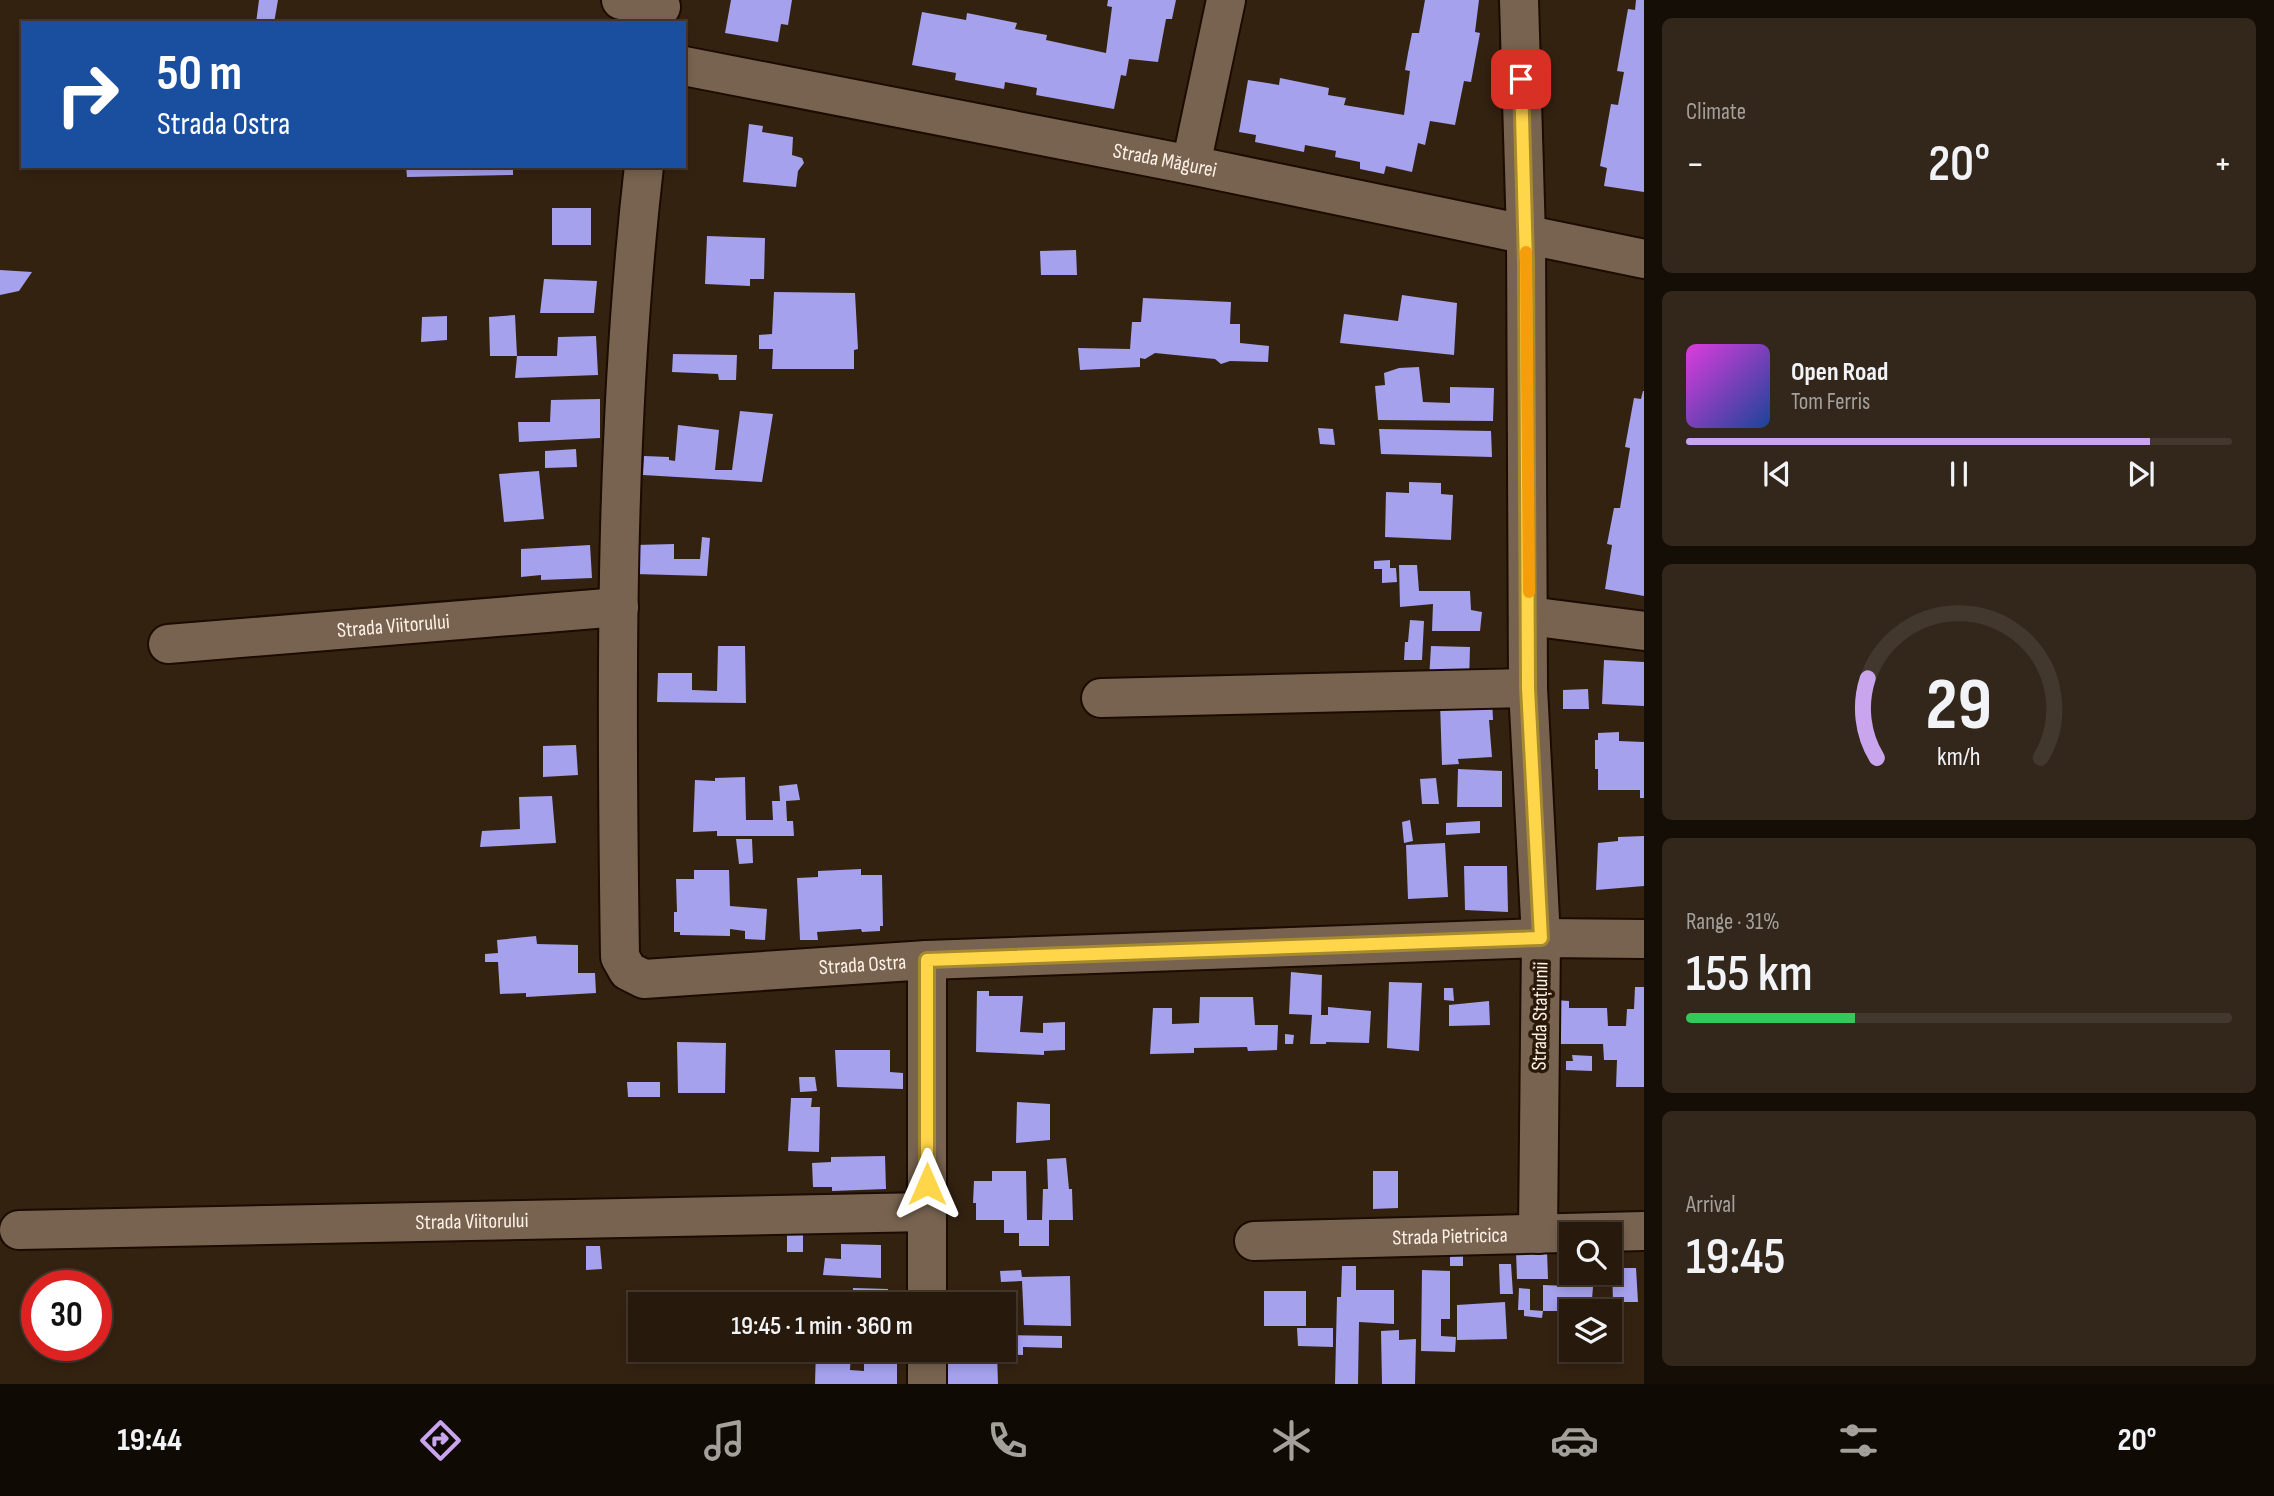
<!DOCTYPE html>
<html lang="en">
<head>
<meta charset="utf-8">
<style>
	:root { --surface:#271a0d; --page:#33271b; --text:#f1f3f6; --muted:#a4a19d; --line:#43382e; --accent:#c9a5ee }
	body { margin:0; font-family:"Sofia Sans Condensed",sans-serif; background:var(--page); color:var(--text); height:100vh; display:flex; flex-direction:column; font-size:26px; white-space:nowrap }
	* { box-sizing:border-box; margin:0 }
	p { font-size:23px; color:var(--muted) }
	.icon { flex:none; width:38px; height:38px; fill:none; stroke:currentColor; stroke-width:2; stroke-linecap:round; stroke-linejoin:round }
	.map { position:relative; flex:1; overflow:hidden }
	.drawer { display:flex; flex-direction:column; gap:18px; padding:18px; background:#150e07; width:630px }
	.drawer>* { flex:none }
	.top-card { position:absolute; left:21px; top:21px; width:665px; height:147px; border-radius:0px; box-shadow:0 4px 10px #0003,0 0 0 2px var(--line); background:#1a4fa0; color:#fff; overflow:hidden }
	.fabs { position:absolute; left:1559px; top:1222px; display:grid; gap:14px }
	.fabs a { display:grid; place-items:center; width:63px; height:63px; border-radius:0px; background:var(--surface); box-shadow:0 4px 10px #0003,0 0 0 2px var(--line); font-size:35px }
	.speed { position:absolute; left:21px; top:1270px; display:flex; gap:14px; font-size:35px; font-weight:700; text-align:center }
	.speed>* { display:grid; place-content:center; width:91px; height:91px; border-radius:50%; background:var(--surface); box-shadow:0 4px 10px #0003,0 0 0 2px var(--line); line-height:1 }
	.speed .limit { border:10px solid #d22; background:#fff; color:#111 }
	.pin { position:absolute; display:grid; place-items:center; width:60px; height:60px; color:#fff; margin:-30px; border-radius:14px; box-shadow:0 4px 10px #0006 }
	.me { position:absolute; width:77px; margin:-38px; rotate:0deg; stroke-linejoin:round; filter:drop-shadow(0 0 5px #0008) }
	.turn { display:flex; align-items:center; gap:24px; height:147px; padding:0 21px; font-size:32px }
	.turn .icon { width:91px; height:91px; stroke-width:2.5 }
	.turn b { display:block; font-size:49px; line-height:60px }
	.big { font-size:52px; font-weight:600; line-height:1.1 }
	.drawer .tile { flex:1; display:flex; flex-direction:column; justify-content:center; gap:10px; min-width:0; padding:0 24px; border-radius:10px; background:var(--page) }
	.drawer .dial { align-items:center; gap:0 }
	.dial svg { height:182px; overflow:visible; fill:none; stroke:var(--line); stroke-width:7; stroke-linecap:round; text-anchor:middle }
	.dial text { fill:var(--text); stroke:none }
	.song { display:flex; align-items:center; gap:21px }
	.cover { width:84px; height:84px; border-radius:10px; background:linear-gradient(135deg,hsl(300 70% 55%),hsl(220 70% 35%)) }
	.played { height:7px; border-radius:4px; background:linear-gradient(90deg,var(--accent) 85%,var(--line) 85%) }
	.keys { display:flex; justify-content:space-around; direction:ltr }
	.heat { display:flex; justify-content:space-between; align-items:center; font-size:38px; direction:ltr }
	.charge { height:10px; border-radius:5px; background:linear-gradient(90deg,#34c759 31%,var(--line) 0) }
	.trip { position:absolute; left:628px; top:1292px; width:388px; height:70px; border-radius:0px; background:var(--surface); box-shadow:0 4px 10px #0003,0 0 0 2px var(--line); font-weight:600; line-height:70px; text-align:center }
	.tabs { display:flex; height:112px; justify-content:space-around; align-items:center; background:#100a05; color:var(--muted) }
	.tabs .icon { width:49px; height:49px }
	.tabs .current { color:var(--accent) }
	.tabs b { font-size:32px; color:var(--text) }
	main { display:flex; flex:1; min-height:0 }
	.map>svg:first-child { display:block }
</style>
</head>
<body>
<main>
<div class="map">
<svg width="1644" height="1384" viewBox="0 0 1644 1384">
	<rect width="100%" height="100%" fill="#342211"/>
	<path fill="#a5a1ec" d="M259,0H278L274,23H256Z
		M731,0H792L788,25L781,24L778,42L725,33Z
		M1108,0H1176L1172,19H1166L1158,62L1129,59L1126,76L1121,75L1114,109L1036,95L1037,88L1005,82L1004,89L955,80L956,73L912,65L922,12L966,20L967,13L1017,23L1015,29L1047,35L1046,40L1106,53L1112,7L1107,6Z
		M1425,0H1479L1475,32L1480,33L1471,82L1464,81L1455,125L1430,121L1425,145L1418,143L1412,172L1386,166L1384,174L1360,169V162L1335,157L1336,151L1305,145L1304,152L1255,142L1256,135L1239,132L1248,80L1279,85L1280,78L1329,88L1328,95L1346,98L1344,105L1404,115L1410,71L1405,70L1408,53L1412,33H1419Z
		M1636,0H1644V192L1604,186L1607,168L1600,166L1611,104L1618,105L1624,72L1617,71L1628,9L1635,10Z
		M749,124L763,126L762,132L793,137L792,155L802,158L804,163L798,171L796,187L743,182Z
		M406,166H513V175L407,177Z
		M552,208H591V245H552Z
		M707,236L765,238L764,279H750V286L705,284Z
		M1076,250L1077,275H1041L1040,251Z
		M0,270L32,272L19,291L0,295Z
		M544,279L597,281L594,313H540Z
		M774,292L855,293L858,349L854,350V369H772L773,349H759V335L772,334Z
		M1402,295L1457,303L1454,355L1340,343L1344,314L1398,321Z
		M1143,298L1231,302L1230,324H1240V343L1269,346L1268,362L1230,361L1221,364L1215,359L1155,353L1145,359L1140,358V367L1080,370L1078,348L1130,349L1132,322H1141Z
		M515,315L517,356H490L489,317Z
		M447,316V340L421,342L422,317Z
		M596,336L598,375L515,378L517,356H557L558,337Z
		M673,354L737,355L736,380H719L718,374L672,372Z
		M1419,367L1423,402L1450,403V387L1494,388L1493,421L1378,420L1375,386L1385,385L1384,373L1399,368Z
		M1643,391H1644V596L1605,589L1612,545L1607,544L1614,508H1620L1630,448L1625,447L1634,398L1641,399Z
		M600,399V438L519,442L518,422H550L551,400Z
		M740,411L773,414L762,482L643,475L644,456L669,457V460L675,461L678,425L719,430L715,470H732Z
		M1318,428L1333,429L1335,445L1320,444Z
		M1379,429L1491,431L1492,457L1381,454Z
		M576,449L577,467L545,468V451Z
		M539,471L544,519L504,522L499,474Z
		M1409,482L1441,483V494L1453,495L1451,540L1385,537L1386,492L1409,493Z
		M702,537L710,538L707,576L635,574V545L674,544V559H700Z
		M590,545L592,578L541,580V575L521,577V549Z
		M1390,560V568H1396L1397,582L1382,583V569H1374V561Z
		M1399,565H1417L1419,591H1470L1471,610L1482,612L1480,631H1432L1433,604L1400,607Z
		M1410,620L1424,621L1422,660H1404L1405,642H1408Z
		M718,646H745L746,703L657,702L658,673H692V690L717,691Z
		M1431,646L1470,647L1469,682L1429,680Z
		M1604,660L1644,662V706L1602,704Z
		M1588,689L1589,709H1563V690Z
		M1492,698L1493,720H1489L1492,757L1458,759L1459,764L1442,765L1440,702Z
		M1619,732V741L1644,742V798H1640V790H1598V769H1595V740H1598V733Z
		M576,745L578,775L543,777V746Z
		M1458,769L1502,771V807H1457Z
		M745,777L746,820H773L772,801H780L779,786L797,784L800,800L786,801L787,821H793L794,836H717V831L693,832L695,780L715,781V778Z
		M1436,778L1439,804H1422L1420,779Z
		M552,796L556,843L480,847L482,831L520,829L519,797Z
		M1410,820L1413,841L1404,843L1402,822Z
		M1480,821V833L1446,835V823Z
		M1644,836V886L1596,890L1598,843L1618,841V837Z
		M736,839H752L753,863L739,864Z
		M1445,843L1448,897L1408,899L1406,845Z
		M1464,866H1507L1508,912L1465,910Z
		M861,869V875H882L883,926H880V931L862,932L861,929L817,932L818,940H800L797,878L818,877V871Z
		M694,870H729L730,906L767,909L765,940L745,939V931L730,929V936L680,935V932H674V912H677L676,879H694Z
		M536,936L537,944L578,945V973H595L596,993L526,997V993L500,994L498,962H485V954L498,953L497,940Z
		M1291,972L1322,975L1321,1015H1328V1007L1371,1011L1369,1043L1326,1042V1044H1310L1312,1015L1289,1014Z
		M1389,982L1422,983L1419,1051L1387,1048Z
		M1635,987H1644V1087H1616L1617,1060H1604L1603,1044H1555L1554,1000L1569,1001V1008H1607L1608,1026H1626L1627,1009H1634Z
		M1444,988H1453L1454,1001L1444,1000Z
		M977,991H989V996H1023L1020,1032L1043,1033V1023L1065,1022V1050L1044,1051V1055L976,1052Z
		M1200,997H1253L1255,1025H1278L1277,1050L1248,1051L1247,1047L1194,1048V1053L1150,1054L1153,1008H1172V1024L1199,1023Z
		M1489,1001L1490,1025L1449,1026V1005Z
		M1285,1034L1294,1035L1293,1044H1285Z
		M677,1042L726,1043L725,1093H678Z
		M835,1050H890V1072L903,1073V1089L837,1087Z
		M1572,1055L1592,1056V1071L1566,1070V1061H1573Z
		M799,1077H815L817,1091L800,1092Z
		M627,1082H660V1097H628Z
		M791,1098H812L811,1107H820L819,1152L788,1151Z
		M1017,1102L1050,1104V1140L1016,1143Z
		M885,1156L886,1189L832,1191V1187H813L812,1163L831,1162V1157Z
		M1066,1158L1069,1189H1072L1073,1220H1049V1246H1019V1233H1004V1220H976V1203H973L974,1181H992V1171H1026L1027,1220H1042L1043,1189H1048L1047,1159Z
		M1373,1171H1398V1208L1373,1209Z
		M787,1227L803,1228V1252H787Z
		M841,1244L881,1245V1278L823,1275L825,1258L841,1259Z
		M586,1246H600L602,1269L586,1270Z
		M1450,1251H1463V1266H1450Z
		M1516,1251H1547L1548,1279H1517Z
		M1499,1264H1511L1513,1294H1500Z
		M1342,1266H1356V1290H1394V1324L1359,1322L1358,1384H1335L1337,1297H1341Z
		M1612,1268H1636L1638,1302H1613Z
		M1021,1270L1022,1277L1070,1276L1071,1326L1024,1325L1022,1281L1001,1282L1000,1271Z
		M1422,1270L1450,1271V1319H1441V1336L1456,1337L1455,1352L1421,1351Z
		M1543,1285L1593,1287L1591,1311H1543Z
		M853,1288L888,1289V1304H853Z
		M1519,1288L1530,1289V1310L1543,1311L1542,1318L1524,1316V1310H1518Z
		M1264,1291H1306V1326H1264Z
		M1505,1302L1507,1339L1457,1340V1305Z
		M1595,1302H1607V1311H1595Z
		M1297,1328H1333V1347L1298,1346Z
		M1399,1330V1340L1416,1339L1415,1384H1382L1381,1331Z
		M1004,1335L1062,1336V1348L1023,1347V1355L1004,1354Z
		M816,1349H851L850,1370L864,1371V1356L897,1355V1384H815Z
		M946,1349H954V1355L997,1353L998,1384H946Z"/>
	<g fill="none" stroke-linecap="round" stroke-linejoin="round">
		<g stroke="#1b0b00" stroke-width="42">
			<g id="minor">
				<path d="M621,0L661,7"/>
				<path d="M1519,0L1526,236L1528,688L1541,938L1538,1234"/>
				<path id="s1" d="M684,66L1191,165L1644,259"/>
				<path d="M1191,165L1226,0"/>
				<path id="s2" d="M644,166C614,428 616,694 620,957L628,971L644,979L927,960L1541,938L1644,939"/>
				<path d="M1529,616L1644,631"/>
				<path id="s3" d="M168,644L619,607"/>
				<path d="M1101,698L1528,688"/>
				<path id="s4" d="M19,1230L927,1212"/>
				<path id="s5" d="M1254,1241L1644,1231"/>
				<path d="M927,1304V960"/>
				<path d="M927,1384V1349"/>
			</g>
		</g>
		<use href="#minor" stroke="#786350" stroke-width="38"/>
	</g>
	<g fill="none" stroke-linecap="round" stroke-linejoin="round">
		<g stroke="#a68a30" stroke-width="18">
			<path id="route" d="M927,1184V960L1541,938L1528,688L1526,263L1521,79"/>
		</g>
		<use href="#route" stroke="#ffd54a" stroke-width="12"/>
		<path stroke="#f59e0b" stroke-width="12" d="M1526,252L1529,592"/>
	</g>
	<g text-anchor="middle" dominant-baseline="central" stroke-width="7" stroke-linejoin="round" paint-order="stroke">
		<g font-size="21" fill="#fef1e6" stroke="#2a1908">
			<text stroke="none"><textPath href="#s1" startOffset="490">Strada Măgurei</textPath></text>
			<text stroke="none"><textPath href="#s3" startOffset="226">Strada Viitorului</textPath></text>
			<text stroke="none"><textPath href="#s2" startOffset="1045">Strada Ostra</textPath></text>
			<text transform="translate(1540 1016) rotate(-89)">Strada Stațiunii</text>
			<text stroke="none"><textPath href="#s4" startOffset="453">Strada Viitorului</textPath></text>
			<text stroke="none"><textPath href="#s5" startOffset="196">Strada Pietricica</textPath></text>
		</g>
	</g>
</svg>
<div class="fabs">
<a><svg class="icon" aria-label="search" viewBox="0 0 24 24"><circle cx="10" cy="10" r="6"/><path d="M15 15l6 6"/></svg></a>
<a><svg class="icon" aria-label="layers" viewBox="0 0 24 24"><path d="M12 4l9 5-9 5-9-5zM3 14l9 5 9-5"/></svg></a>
</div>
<div class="speed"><div class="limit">30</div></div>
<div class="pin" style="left:1521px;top:79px;background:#d93025"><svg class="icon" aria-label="arrive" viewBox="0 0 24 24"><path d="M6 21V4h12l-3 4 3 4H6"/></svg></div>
<svg class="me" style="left:927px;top:1184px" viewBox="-20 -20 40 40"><path d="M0-17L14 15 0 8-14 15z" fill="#ffd54a" stroke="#fff" stroke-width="4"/></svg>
<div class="trip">19:45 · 1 min · 360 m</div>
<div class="top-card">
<div class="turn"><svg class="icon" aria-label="right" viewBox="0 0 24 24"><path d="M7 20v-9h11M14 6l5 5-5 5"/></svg><div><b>50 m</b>Strada Ostra</div></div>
</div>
</div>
<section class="drawer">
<div class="tile"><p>Climate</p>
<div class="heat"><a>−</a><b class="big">20°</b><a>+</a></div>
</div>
<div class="tile">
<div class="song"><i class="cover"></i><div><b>Open Road</b><p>Tom Ferris</p></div></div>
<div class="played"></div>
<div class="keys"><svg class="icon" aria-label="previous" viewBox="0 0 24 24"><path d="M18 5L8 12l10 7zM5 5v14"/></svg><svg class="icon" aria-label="pause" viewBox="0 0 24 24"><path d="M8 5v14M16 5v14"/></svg><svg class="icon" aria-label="next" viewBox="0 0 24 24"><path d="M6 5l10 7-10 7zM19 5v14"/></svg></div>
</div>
<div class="tile dial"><svg viewBox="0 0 100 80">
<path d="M14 69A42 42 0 1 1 86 69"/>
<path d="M14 69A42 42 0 0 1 10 34" stroke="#c9a5ee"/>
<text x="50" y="56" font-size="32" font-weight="700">29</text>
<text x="50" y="72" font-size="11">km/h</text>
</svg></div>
<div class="tile"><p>Range · 31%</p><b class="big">155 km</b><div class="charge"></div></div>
<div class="tile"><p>Arrival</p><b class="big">19:45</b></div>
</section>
</main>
<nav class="tabs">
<b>19:44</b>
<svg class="icon current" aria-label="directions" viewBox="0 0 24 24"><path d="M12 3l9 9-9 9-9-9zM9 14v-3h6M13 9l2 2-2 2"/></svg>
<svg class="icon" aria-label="music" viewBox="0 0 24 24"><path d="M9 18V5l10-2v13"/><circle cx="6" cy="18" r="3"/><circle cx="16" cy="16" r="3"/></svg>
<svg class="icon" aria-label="phone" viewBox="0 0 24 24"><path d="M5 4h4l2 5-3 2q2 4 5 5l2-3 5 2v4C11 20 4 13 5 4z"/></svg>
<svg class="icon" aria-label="climate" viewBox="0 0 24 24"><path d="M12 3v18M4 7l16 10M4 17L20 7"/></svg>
<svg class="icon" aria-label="car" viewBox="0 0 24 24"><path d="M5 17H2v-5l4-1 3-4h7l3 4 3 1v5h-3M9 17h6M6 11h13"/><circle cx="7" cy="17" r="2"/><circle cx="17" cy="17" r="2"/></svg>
<svg class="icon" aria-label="filters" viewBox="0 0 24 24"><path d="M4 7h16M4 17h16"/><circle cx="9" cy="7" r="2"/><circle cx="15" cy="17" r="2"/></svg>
<b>20°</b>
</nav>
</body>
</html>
